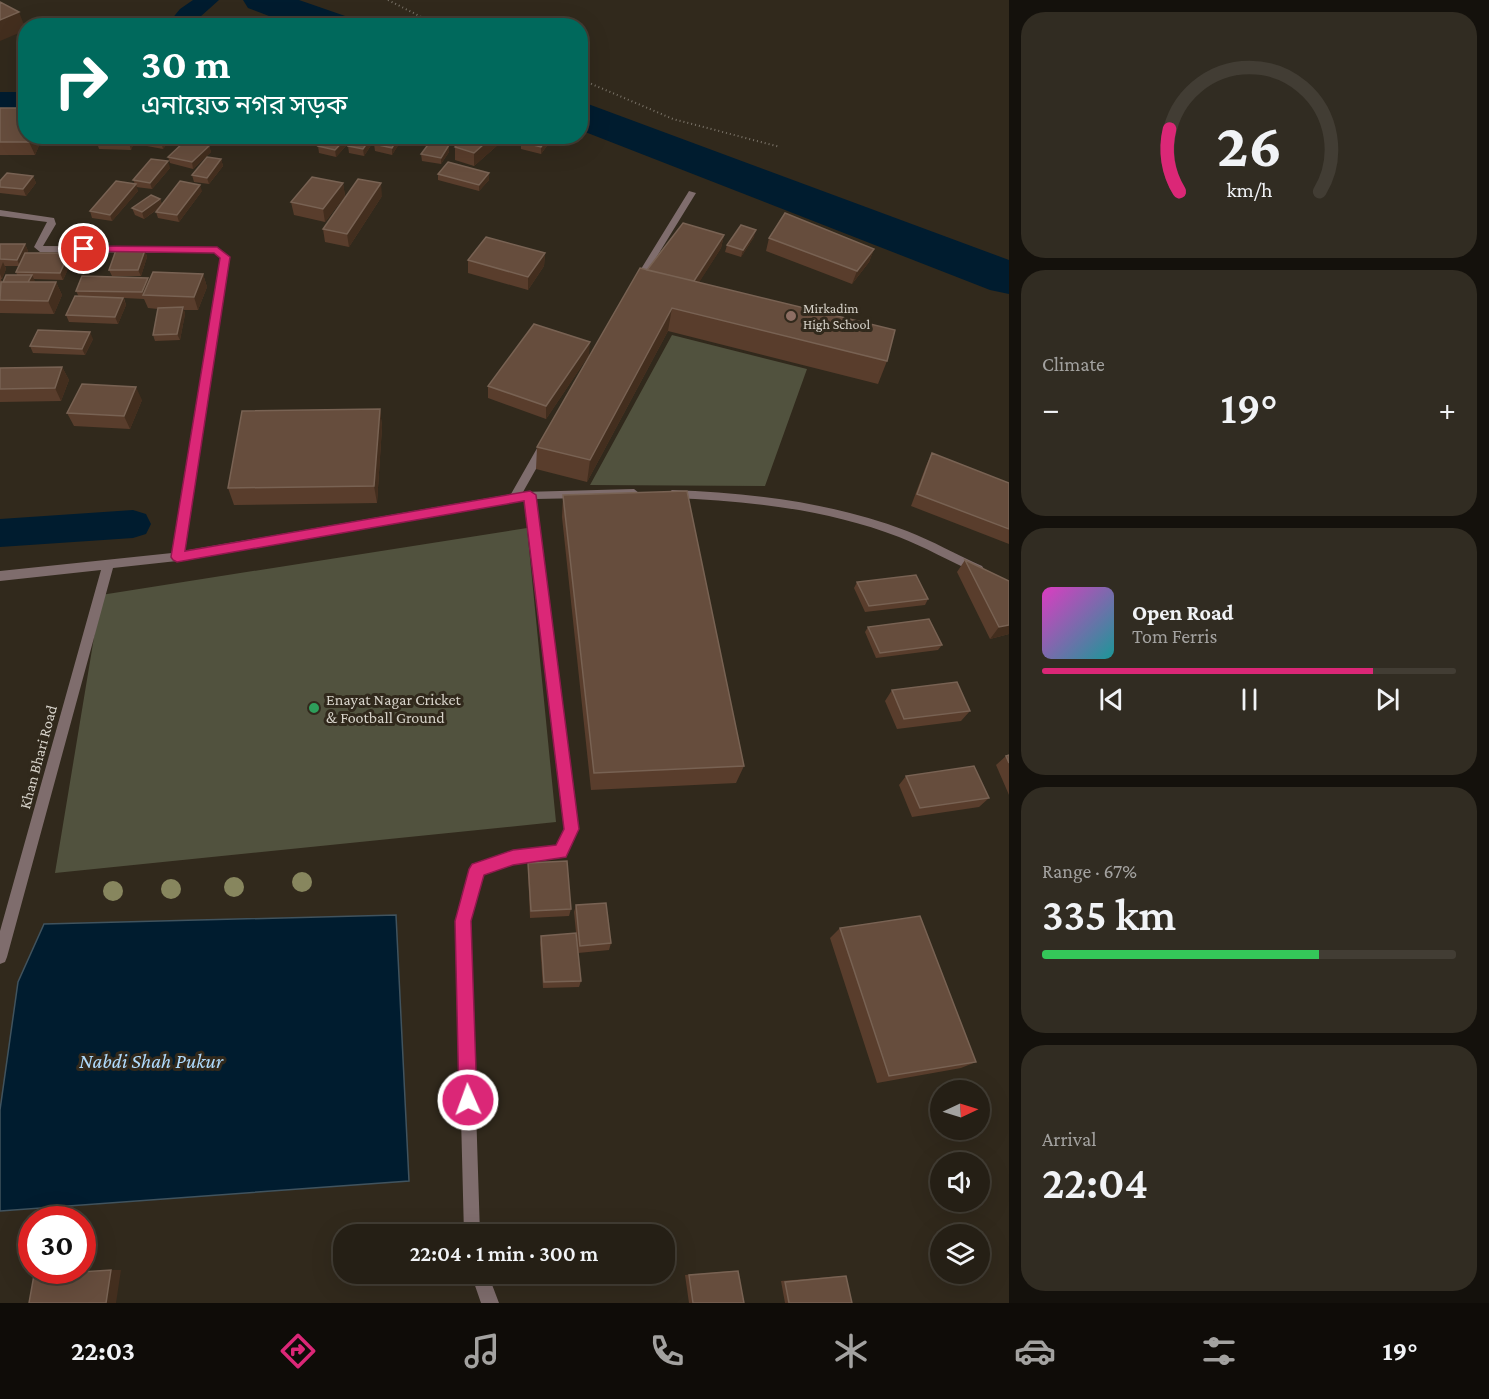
<!DOCTYPE html>
<html lang="en">
<head>
<meta charset="utf-8">
<style>
	:root { --surface:#251f15; --page:#312c22; --text:#f1f3f6; --muted:#a3a2a0; --line:#423d34; --accent:#db2777 }
	body { margin:0; font-family:"Crimson Pro","Noto Sans Bengali",serif; background:var(--page); color:var(--text); height:100vh; display:flex; flex-direction:column; font-size:22px; white-space:nowrap }
	* { box-sizing:border-box; margin:0 }
	p { font-size:20px; color:var(--muted) }
	.icon { flex:none; width:33px; height:33px; fill:none; stroke:currentColor; stroke-width:2; stroke-linecap:round; stroke-linejoin:round }
	.map { position:relative; flex:1; overflow:hidden }
	.side { display:flex; flex-direction:column; gap:12px; padding:12px; background:#14110c; width:480px }
	.side>* { flex:none }
	.top-card { position:absolute; left:18px; top:18px; width:570px; height:126px; border-radius:24px; box-shadow:0 6px 24px #0002,0 0 0 2px var(--line); background:#00695c; color:#fff; overflow:hidden }
	.needle { width:39px; rotate:86deg }
	.fabs { position:absolute; left:930px; top:1080px; display:grid; gap:12px }
	.fabs a { display:grid; place-items:center; width:60px; height:60px; border-radius:50%; background:var(--surface); box-shadow:0 6px 24px #0002,0 0 0 2px var(--line); font-size:30px }
	.speed { position:absolute; left:18px; top:1206px; display:flex; gap:12px; font-size:30px; font-weight:700; text-align:center }
	.speed>* { display:grid; place-content:center; width:78px; height:78px; border-radius:50%; background:var(--surface); box-shadow:0 6px 24px #0002,0 0 0 2px var(--line); line-height:1 }
	.speed .limit { border:9px solid #d22; background:#fff; color:#111 }
	.pin { position:absolute; display:grid; place-items:center; width:51px; height:51px; color:#fff; margin:-26px; border:3px solid #fff; border-radius:50%; box-shadow:0 2px 6px #0007 }
	.me { position:absolute; width:66px; margin:-33px; rotate:358deg; stroke-linejoin:round; filter:drop-shadow(0 0 4px #0008) }
	.turn { display:flex; align-items:center; gap:21px; height:126px; padding:0 24px; font-size:27px }
	.turn .icon { width:78px; height:78px; stroke-width:2.5 }
	.turn b { display:block; font-size:42px; line-height:51px }
	.big { font-size:45px; font-weight:600; line-height:1.1 }
	.side .card { flex:1; display:flex; flex-direction:column; justify-content:center; gap:9px; min-width:0; padding:0 21px; border-radius:24px; background:var(--page) }
	.side .dial { align-items:center; gap:0 }
	.dial svg { height:156px; overflow:visible; fill:none; stroke:var(--line); stroke-width:7; stroke-linecap:round; text-anchor:middle }
	.dial text { fill:var(--text); stroke:none }
	.song { display:flex; align-items:center; gap:18px }
	.cover { width:72px; height:72px; border-radius:9px; background:linear-gradient(135deg,hsl(310 70% 55%),hsl(180 70% 35%)) }
	.played { height:6px; border-radius:3px; background:linear-gradient(90deg,var(--accent) 80%,var(--line) 80%) }
	.keys { display:flex; justify-content:space-around; direction:ltr }
	.heat { display:flex; justify-content:space-between; align-items:center; font-size:33px; direction:ltr }
	.charge { height:9px; border-radius:4px; background:linear-gradient(90deg,#34c759 67%,var(--line) 0) }
	.trip { position:absolute; left:333px; top:1224px; width:342px; height:60px; border-radius:24px; background:var(--surface); box-shadow:0 6px 24px #0002,0 0 0 2px var(--line); font-weight:600; line-height:60px; text-align:center }
	.menu { display:flex; height:96px; justify-content:space-around; align-items:center; background:#0f0c08; color:var(--muted) }
	.menu .icon { width:42px; height:42px }
	.menu .active { color:var(--accent) }
	.menu b { font-size:27px; color:var(--text) }
	main { display:flex; flex:1; min-height:0 }
	.map>svg:first-child { display:block }
</style>
</head>
<body>
<main>
<div class="map">
<svg width="1009" height="1303" viewBox="0 0 1009 1303">
	<rect width="100%" height="100%" fill="#31291c"/>
	<path fill="#51523e" d="M672,335L807,369L765,486L590,485Z
		M527,528L556,822L55,873L101,595Z"/>
	<path fill="#001c2f" stroke="#40535e" stroke-width="1.5" d="M396,915L409,1181L0,1211V1110L18,982L44,924Z"/>
	<g fill="none" stroke-linecap="round" stroke-linejoin="round">
		<path fill="#001c2f" fill-rule="evenodd" d="M193,0H219L190,26H166L180,9Z
			M0,92H26V108H0Z
			M133,510L146,514L151,524L146,534L133,538L0,547V519Z"/>
		<path fill="#001c2f" fill-rule="evenodd" d="M243,0H299L348,17L354,26H295L248,8Z
			M580,101L1009,260V294L990,290L580,130Z"/>
		<path stroke="#7a7368" stroke-width="2" stroke-dasharray="1 3" stroke-linecap="butt" d="M388,0L439,26
			M580,79L673,119L780,147"/>
		<path fill="#7f6d6d" fill-rule="evenodd" d="M689,191L696,193L640,284H634L633,282Z
			M0,210L54,218L56,224L43,246L217,247L229,257L183,551L511,494L540,443L544,442L549,446L523,492L634,489L639,493L634,497L536,499L579,829L566,857L513,865L483,874L470,921L480,1234H464L456,921L472,864L513,851L557,846L565,829L525,500L177,561L113,568L7,957L5,962L0,964V931L101,570L0,581V571L172,553L221,258L215,253L40,252L34,247L47,222L0,216Z
			M672,490C752,493 831,502 907,531C933,541 957,555 982,566L984,569L978,573L974,572C949,561 925,547 899,537C826,509 749,501 672,498L667,494Z
			M471,1274H488L499,1303H481Z"/>
	</g>
	<g fill="#87865e">
		<circle cx="302" cy="882" r="10"/>
		<circle cx="234" cy="887" r="10"/>
		<circle cx="171" cy="889" r="10"/>
		<circle cx="113" cy="891" r="10"/>
	</g>
	<path fill="#593d2c" fill-rule="evenodd" d="M0,108L26,136H43L35,155H0Z
		M100,136H134L135,140L131,150L99,149L97,143Z
		M173,136L163,149L147,146L145,140Z
		M355,136L336,157L319,153L318,146Z
		M355,136H377L364,156L349,153L348,146Z
		M380,136H414L412,140L401,137L402,139L392,155L375,151L374,144Z
		M427,136H447L443,144L449,152L441,164L422,161L421,154L429,143H427Z
		M467,136H508L474,166L455,160V147Z
		M526,136H554L541,154L521,149V142Z
		M209,146L211,152L193,169L170,163L168,157Z
		M221,159L223,166L209,184L194,182L192,175Z
		M170,168L152,189L136,187L138,191L112,221L92,218L90,211L135,184L133,180Z
		M489,173V180L479,191L438,180V174Z
		M33,176L36,183L26,196L0,193V181Z
		M343,183L345,196L325,222L294,215L291,202Z
		M202,191L179,222L158,218L156,212L159,208L144,219L135,215L132,208L160,199L162,204Z
		M382,196L349,247L325,242L323,229Z
		M724,235L721,248L699,282L887,361L878,384L668,331L587,482L536,469L537,447L647,270Z
		M754,237L741,257L725,252L727,245Z
		M769,238L874,249L869,262L852,284L766,251Z
		M0,244H25L28,251L27,253H69L72,260L63,280L34,279V282H56L62,295L54,314L0,313ZM5,266H19L16,272L17,275L2,282L1,279H2L6,269Z
		M145,250L147,257L141,276H112L109,270Z
		M545,253L544,266L528,290L468,273V260Z
		M203,274L207,287L198,310H184L185,314L180,340L155,341L153,335L158,309L148,308L144,299L124,298L126,305L118,324L69,322L66,315L79,297L76,291Z
		M93,339L85,355L33,353L30,346Z
		M589,355L546,419L488,398V386Z
		M62,367L69,380L61,401L0,402V368Z
		M142,400L130,429L74,426L67,413Z
		M380,409L382,427L377,503L234,505L228,488Z
		M932,453L1009,483V544L911,506L926,466Z
		M563,495L744,766L736,783L591,790L562,517Z
		M965,560L1009,581V634L990,639L957,572Z
		M857,582L928,599L925,605L865,612L854,588Z
		M868,627L942,645L938,650L876,658L865,632Z
		M892,690L970,711L961,721L897,729L885,701Z
		M1009,755V795L996,765L1006,756Z
		M906,776L989,798L979,807L912,817L899,785Z
		M528,863L571,909L569,916L530,918L528,871Z
		M576,905L611,943L609,950L578,953L574,912Z
		M840,928L976,1062L961,1068L877,1083L830,938Z
		M541,936L581,981L579,987L543,988L540,943Z
		M732,1271H738L744,1303H689L685,1275Z
		M842,1276H846L852,1303H785L781,1281Z"/>
	<path fill="#432e1e" d="M19,12L26,30L0,41V20Z
		M32,136H43L35,155L29,142Z
		M132,136H134L135,140L131,150L129,143Z
		M166,136H173L163,149L161,142Z
		M348,136H355L336,157L335,150Z
		M372,136H377L364,156L363,149Z
		M399,136H401L402,139L392,155V148Z
		M443,136H447L442,145V139Z
		M493,136H508L474,166V153Z
		M549,136H554L541,154V147Z
		M449,145V152L441,164V158Z
		M209,146L211,152L193,169L192,162Z
		M221,159L223,166L209,184L207,178Z
		M168,161L170,168L152,189L150,183Z
		M489,173V180L479,191V185Z
		M33,176L36,183L26,196L23,189Z
		M343,183L345,196L325,222L323,209Z
		M381,183L382,196L349,247L347,234Z
		M136,184L138,191L112,221L110,215Z
		M200,185L202,191L179,222L177,215Z
		M160,199L162,205L144,219L142,212Z
		M756,230L754,237L741,257L743,250Z
		M724,235L721,248L688,300L690,287Z
		M25,244L28,251L20,266L17,260Z
		M874,249L869,262L852,284L857,271Z
		M145,250L147,257L141,276L138,270Z
		M69,253L72,260L63,280L60,273Z
		M545,253L544,266L528,290V277Z
		M3,262L6,269L2,279L0,274V270Z
		M203,274L207,287L198,310L194,297Z
		M32,275L35,281L30,292L27,286Z
		M148,278L150,284L144,295L142,292Z
		M56,282L62,295L54,314L48,301Z
		M123,298L126,305L118,324L115,317Z
		M183,307L185,314L180,340L177,334Z
		M672,308L668,331L587,482L590,460Z
		M90,332L93,339L85,355L82,349Z
		M590,342L589,355L546,419V406Z
		M62,367L69,380L61,401L55,388Z
		M136,387L142,400L130,429L124,416Z
		M380,409L382,427L377,503L374,486Z
		M1009,625V634L990,639L999,627Z
		M111,1270H121L116,1303H106Z"/>
	<path fill="#664d3d" stroke="#786253" stroke-width="1.5" d="M0,2L19,12L0,20Z
		M295,17L325,26H290L285,24Z
		M0,108H26V136H32L29,142H0Z
		M100,136H132L129,143H97Z
		M148,136H166L161,142L145,140Z
		M327,136H348L335,150L318,146Z
		M355,136H372L363,149L348,146Z
		M380,136H399L392,148L374,144Z
		M429,136H443L442,139Z
		M467,136H493L474,153L455,147Z
		M526,136H549L541,147L521,142Z
		M186,140L209,146L192,162L168,157Z
		M430,142L449,145L441,158L421,154Z
		M207,157L221,159L207,178L192,175Z
		M151,159L168,161L150,183L133,180Z
		M448,162L489,173L479,185L438,174Z
		M7,173L33,176L23,189L0,187V181Z
		M312,177L343,183L323,209L291,202Z
		M358,179L381,183L347,234L323,229Z
		M116,181L136,184L110,215L90,211Z
		M180,181L200,185L177,215L156,212Z
		M151,195L160,199L142,212L132,208Z
		M785,213L874,249L857,271L769,238Z
		M683,223L724,235L694,281L647,270Z
		M741,225L756,230L743,250L727,245Z
		M486,237L545,253L528,277L468,260Z
		M0,244H25L17,260L0,259Z
		M116,250H145L138,270H109Z
		M25,253H69L60,273L16,272Z
		M640,268L895,330L887,361L672,308L590,460L537,447Z
		M153,272L203,274L194,297L143,295Z
		M6,275H32L28,282H3Z
		M82,276L148,278L142,292L76,291Z
		M1,282H56L48,301L0,300Z
		M75,296L123,298L115,317L66,315Z
		M183,307L177,334L153,335L158,308Z
		M534,324L590,342L546,406L488,386Z
		M38,330L90,332L82,349L30,346Z
		M62,367L55,388L0,389V368Z
		M82,384L136,387L124,416L67,413Z
		M380,409L374,486L228,488L242,411Z
		M932,453L1009,483V529L917,494Z
		M687,491L744,766L594,773L563,495Z
		M965,560L1009,581V625L999,627Z
		M916,575L928,599L869,606L857,582Z
		M929,619L942,645L880,653L868,627Z
		M957,682L970,711L904,719L892,690Z
		M1009,755V763L1006,756Z
		M974,766L989,798L920,808L906,776Z
		M567,861L571,909L531,911L528,863Z
		M606,903L611,943L580,946L576,905Z
		M920,916L976,1062L889,1076L840,928Z
		M576,933L581,981L544,982L541,936Z
		M111,1270L106,1303H29L34,1275Z
		M738,1271L744,1303H693L689,1275Z
		M846,1276L852,1303H789L785,1282Z"/>
	<path fill="#db2777" stroke="#8e194d" stroke-width="1.5" d="M84,246L217,247L230,257L185,551L530,491L536,495L579,829L566,857L513,865L484,875L471,921L477,1100L475,1107L468,1109L462,1107L459,1100L455,921L469,869L472,864L513,850L556,845L564,829L524,501L177,562L173,560L171,557L220,258L214,253L80,251V247Z"/>
	<circle fill="#8d6e63" stroke="#31291c" stroke-width="2" cx="791" cy="316" r="6"/>
	<circle fill="#2e9e5b" stroke="#31291c" stroke-width="2" cx="314" cy="708" r="6"/>
	<g text-anchor="middle" dominant-baseline="central" stroke-width="6" stroke-linejoin="round" paint-order="stroke">
		<g font-size="14" fill="#d7d3ca" stroke="#31291c" text-anchor="start">
			<text x="803" y="308">Mirkadim<tspan x="803" dy="16">High School</tspan></text>
		</g>
		<g font-size="16" fill="#d7d3ca" stroke="#31291c" text-anchor="start">
			<text x="326" y="699">Enayat Nagar Cricket<tspan x="326" dy="18">&amp; Football Ground</tspan></text>
		</g>
		<g font-size="16" fill="#d7d3ca" stroke="#31291c">
			<text transform="translate(38 757) rotate(-75)">Khan Bhari Road</text>
		</g>
		<g font-size="21" font-style="italic" fill="#afdafb" stroke="#31291c">
			<text x="151" y="1061">Nabdi Shah Pukur</text>
		</g>
	</g>
</svg>
<div class="fabs">
<a><svg class="needle" viewBox="-14 -14 28 28"><path d="M0-13l5 13h-10z" fill="#e53935"/><path d="M0 13l5-13h-10z" fill="#a3a2a0"/></svg></a>
<a><svg class="icon" aria-label="sound" viewBox="0 0 24 24"><path d="M4 9h4l5-4v14l-5-4H4zM17 9q2 3 0 6"/></svg></a>
<a><svg class="icon" aria-label="layers" viewBox="0 0 24 24"><path d="M12 4l9 5-9 5-9-5zM3 14l9 5 9-5"/></svg></a>
</div>
<div class="speed"><div class="limit">30</div></div>
<div class="pin" style="left:84px;top:249px;background:#d93025"><svg class="icon" aria-label="arrive" viewBox="0 0 24 24"><path d="M6 21V4h12l-3 4 3 4H6"/></svg></div>
<svg class="me" style="left:468px;top:1100px" viewBox="-20 -20 40 40"><circle r="17" fill="#db2777" stroke="#fff" stroke-width="3"/><path d="M0-11L8 9 0 5-8 9z" fill="#fff"/></svg>
<div class="trip">22:04 · 1 min · 300 m</div>
<div class="top-card">
<div class="turn"><svg class="icon" aria-label="right" viewBox="0 0 24 24"><path d="M7 20v-9h11M14 6l5 5-5 5"/></svg><div><b>30 m</b>এনায়েত নগর সড়ক</div></div>
</div>
</div>
<section class="side">
<div class="card dial"><svg viewBox="0 0 100 80">
<path d="M14 69A42 42 0 1 1 86 69"/>
<path d="M14 69A42 42 0 0 1 9 37" stroke="#db2777"/>
<text x="50" y="56" font-size="32" font-weight="700">26</text>
<text x="50" y="72" font-size="11">km/h</text>
</svg></div>
<div class="card"><p>Climate</p>
<div class="heat"><a>−</a><b class="big">19°</b><a>+</a></div>
</div>
<div class="card">
<div class="song"><i class="cover"></i><div><b>Open Road</b><p>Tom Ferris</p></div></div>
<div class="played"></div>
<div class="keys"><svg class="icon" aria-label="previous" viewBox="0 0 24 24"><path d="M18 5L8 12l10 7zM5 5v14"/></svg><svg class="icon" aria-label="pause" viewBox="0 0 24 24"><path d="M8 5v14M16 5v14"/></svg><svg class="icon" aria-label="next" viewBox="0 0 24 24"><path d="M6 5l10 7-10 7zM19 5v14"/></svg></div>
</div>
<div class="card"><p>Range · 67%</p><b class="big">335 km</b><div class="charge"></div></div>
<div class="card"><p>Arrival</p><b class="big">22:04</b></div>
</section>
</main>
<nav class="menu">
<b>22:03</b>
<svg class="icon active" aria-label="directions" viewBox="0 0 24 24"><path d="M12 3l9 9-9 9-9-9zM9 14v-3h6M13 9l2 2-2 2"/></svg>
<svg class="icon" aria-label="music" viewBox="0 0 24 24"><path d="M9 18V5l10-2v13"/><circle cx="6" cy="18" r="3"/><circle cx="16" cy="16" r="3"/></svg>
<svg class="icon" aria-label="phone" viewBox="0 0 24 24"><path d="M5 4h4l2 5-3 2q2 4 5 5l2-3 5 2v4C11 20 4 13 5 4z"/></svg>
<svg class="icon" aria-label="climate" viewBox="0 0 24 24"><path d="M12 3v18M4 7l16 10M4 17L20 7"/></svg>
<svg class="icon" aria-label="car" viewBox="0 0 24 24"><path d="M5 17H2v-5l4-1 3-4h7l3 4 3 1v5h-3M9 17h6M6 11h13"/><circle cx="7" cy="17" r="2"/><circle cx="17" cy="17" r="2"/></svg>
<svg class="icon" aria-label="filters" viewBox="0 0 24 24"><path d="M4 7h16M4 17h16"/><circle cx="9" cy="7" r="2"/><circle cx="15" cy="17" r="2"/></svg>
<b>19°</b>
</nav>
</body>
</html>
